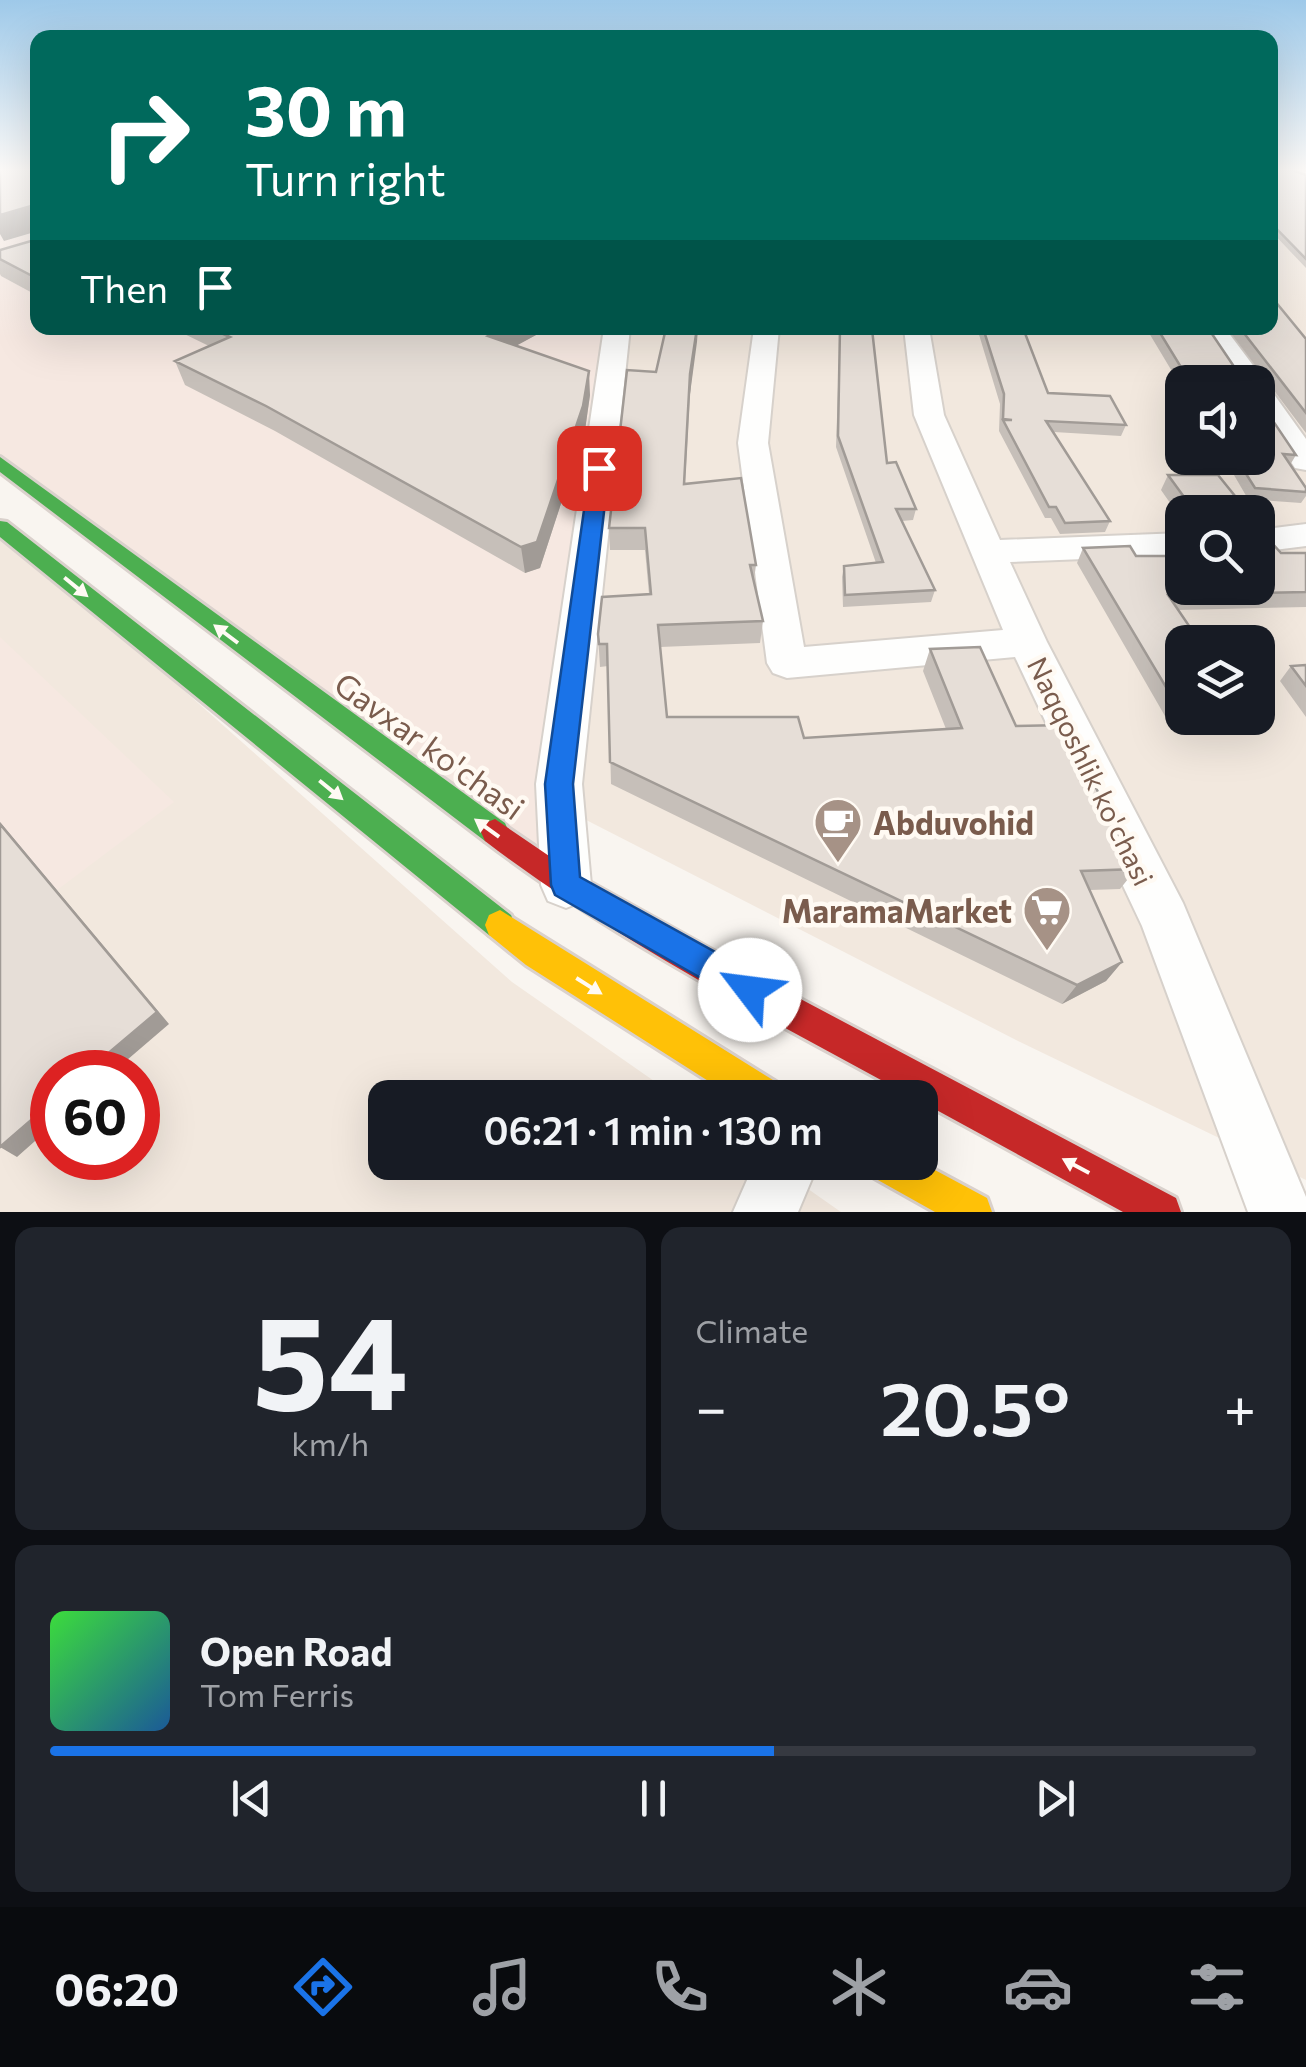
<!DOCTYPE html>
<html lang="en">
<head>
<meta charset="utf-8">
<style>
	:root { --surface:#171b24; --page:#20242c; --text:#f1f3f6; --muted:#9ea1a6; --line:#363941; --accent:#1a73e8 }
	body { margin:0; font-family:Commissioner,sans-serif; background:var(--page); color:var(--text); height:100vh; display:flex; flex-direction:column; font-size:38px; white-space:nowrap }
	* { box-sizing:border-box; margin:0 }
	p { font-size:32px; color:var(--muted) }
	.icon { flex:none; width:55px; height:55px; fill:none; stroke:currentColor; stroke-width:2; stroke-linecap:round; stroke-linejoin:round }
	.map { position:relative; height:1212px; overflow:hidden }
	.panel { display:flex; flex-direction:column; gap:15px; padding:15px; background:#0d0f14; flex:1 }
	.panel>* { flex:none }
	.guide { position:absolute; left:30px; top:30px; width:1248px; height:305px; border-radius:20px; box-shadow:0 10px 40px #0002; background:#00695c; color:#fff; overflow:hidden }
	.buttons { position:absolute; left:1165px; top:365px; display:grid; gap:20px }
	.buttons a { display:grid; place-items:center; width:110px; height:110px; border-radius:20px; background:var(--surface); box-shadow:0 10px 40px #0002; font-size:50px }
	.speed { position:absolute; left:30px; top:1050px; display:flex; gap:20px; font-size:50px; font-weight:700; text-align:center }
	.speed>* { display:grid; place-content:center; width:130px; height:130px; border-radius:50%; background:var(--surface); box-shadow:0 10px 40px #0002; line-height:1 }
	.speed .limit { border:15px solid #d22; background:#fff; color:#111 }
	.pin { position:absolute; display:grid; place-items:center; width:85px; height:85px; color:#fff; margin:-42px; border-radius:20px; box-shadow:0 5px 15px #0006 }
	.me { position:absolute; width:110px; margin:-55px; rotate:300deg; stroke-linejoin:round; filter:drop-shadow(0 0 8px #0008) }
	.turn { display:flex; align-items:center; gap:35px; height:210px; padding:0 50px; font-size:45px }
	.turn .icon { width:130px; height:130px; stroke-width:2.5 }
	.turn b { display:block; font-size:70px; line-height:85px }
	.then { display:flex; align-items:center; height:95px; padding:0 50px; background:#0003; gap:20px; font-size:38px }
	.big { font-size:75px; font-weight:600; line-height:1.1 }
	.panel .widget { flex:1; display:flex; flex-direction:column; justify-content:center; gap:15px; min-width:0; padding:0 35px; border-radius:20px; background:var(--page) }
	.panel .dial { align-items:center; gap:0 }
	.dial b { font-size:130px; line-height:1 }
	.song { display:flex; align-items:center; gap:30px }
	.cover { width:120px; height:120px; border-radius:15px; background:linear-gradient(135deg,hsl(120 70% 55%),hsl(210 70% 35%)) }
	.played { height:10px; border-radius:5px; background:linear-gradient(90deg,var(--accent) 60%,var(--line) 60%) }
	.keys { display:flex; justify-content:space-around; direction:ltr }
	.heat { display:flex; justify-content:space-between; align-items:center; font-size:55px; direction:ltr }
	.panel .tiles { flex:1; display:grid; gap:15px; grid-template-columns:1fr 1fr }
	.widget:last-child { grid-column:span 2 }
	.trip { position:absolute; left:368px; top:1080px; width:570px; height:100px; border-radius:20px; background:var(--surface); box-shadow:0 10px 40px #0002; font-weight:600; line-height:100px; text-align:center }
	.dock { display:flex; height:160px; justify-content:space-around; align-items:center; background:#090b0e; color:var(--muted) }
	.dock .icon { width:70px; height:70px }
	.dock .on { color:var(--accent) }
	.dock b { font-size:45px; color:var(--text) }
	.map>svg:first-child { display:block }
</style>
</head>
<body>
<div class="map">
<svg width="1306" height="1212" viewBox="0 0 1306 1212">
	<rect width="100%" height="100%" fill="#f9f5f0"/>
	<path fill="#f2e8de" fill-rule="evenodd" d="M0,170L38,328H1270V170H1306V1180L1018,1041L508,780L0,443ZM1182,382H1258V458H1182ZM1182,512H1258V588H1182ZM1182,642H1258V718H1182Z
		M0,527L512,982L677,1097L385,1098V1162L771,1163L841,1212H0ZM52,1072H138V1158H52Z"/>
	<path fill="#f6e8e1" d="M0,170H37L38,328H617L559,784L566,885L0,463Z
		M0,637L174,802L0,933Z"/>
	<g fill="none" stroke-linecap="round" stroke-linejoin="round">
		<g stroke="#d7d1cb" stroke-width="4">
			<path id="street" d="M1287,170H1306V180Z
				M604,328H630L582,784L591,885L584,901L566,908L548,901L541,885L536,784Z
				M754,328H779L768,443L804,647L1003,630L914,415L904,328H929L944,415L1000,540L1182,533V555L1010,562L1047,642L1183,903L1306,1197V1212H1248L1142,926L1015,657L787,678L773,673L767,663L738,443Z
				M1200,328H1225L1261,376L1263,385L1268,386L1306,439V470L1295,468L1258,412V382H1237Z
				M1306,524V546L1258,552V530Z
				M755,1162H819L798,1212H733Z"/>
		</g>
		<g stroke="#dad1cc" stroke-width="6">
			<path id="fast" d="M0,457L505,823L509,832L505,841L495,845L485,841L0,472Z
				M0,521L7,522L511,915L515,925L511,935L500,940L489,935L0,537Z"/>
		</g>
		<g stroke="#dad1cc" stroke-width="6">
			<path id="slow" d="M500,910L781,1085L786,1098H735L526,965L489,935L485,925L489,915Z
				M864,1162H920L987,1198L992,1212H935L869,1175Z"/>
		</g>
		<g stroke="#dad1cc" stroke-width="6">
			<path id="jam" d="M495,819L577,875L793,995L1176,1198L1181,1212H1123L920,1101V1098H914C768,1018 617,942 485,841L481,832L485,823Z"/>
		</g>
		<use href="#street" fill="#fefefd" fill-rule="evenodd"/>
		<use href="#fast" fill="#4caf50" fill-rule="evenodd"/>
		<use href="#slow" fill="#ffc107" fill-rule="evenodd"/>
		<use href="#jam" fill="#c62828" fill-rule="evenodd"/>
	</g>
	<path fill="#c6bfb9" d="M1270,170L1306,175V268L1270,230Z
		M38,239V296L1,276L0,274V250Z
		M172,328H549L517,345L590,395L585,430L540,568L525,573L275,431L185,385L175,361L209,346Z
		M666,328H727L726,333L697,331L690,394L685,484L756,565L754,580L763,621L760,643L660,647L667,717L804,738L946,729L923,671L930,649L1016,726L1136,869L1120,889L1090,890L1122,962L1106,981L1062,1004L611,784L608,666L600,667L598,634L649,594L645,550H610L609,528L656,372Z
		M840,328L887,463L916,509L913,520L902,521L935,590L931,602L843,607L842,577L844,566L876,563L836,447Z
		M977,328H1023L1048,393L1126,425L1121,436L1054,432L1110,521L1105,532L1060,534L1051,518H1045L999,431L1000,404Z
		M1146,328H1208L1239,374L1260,375L1261,403L1296,455L1290,465L1306,488V496L1301,503L1248,499L1224,458H1258V382H1182V388Z
		M1227,328H1270L1306,339V433Z
		M1168,475L1248,512H1182V520L1161,490Z
		M1265,540L1281,553H1306V607L1178,610L1182,642V718H1246L1238,729L1173,730L1077,563L1083,548L1136,556L1182,588Z
		M1306,665V717L1280,681L1291,666Z"/>
	<path fill="#a19b96" d="M38,204V231L4,241L0,234V215Z
		M99,328H113L102,332Z
		M504,328H549L492,359L488,336Z
		M698,328L697,342L690,394V374Z
		M589,371L590,395L585,430L540,568L525,573L521,547Z
		M0,822L169,1024L113,1072H86Z
		M1122,962L1106,981L1062,1004L1077,985Z
		M52,1102V1126L17,1157L0,1147Z"/>
	<path fill="#e6ded7" stroke="#a19b96" stroke-width="2.5" d="M0,170H38V204L0,215Z
		M1270,170H1293L1306,175V259L1270,222Z
		M38,239V279L0,259V250Z
		M1270,295L1306,339V413L1240,328H1270Z
		M210,328H504L488,336L589,371L583,406L537,542L521,547L266,406L175,361L230,337Z
		M666,328H697L690,374L684,484L741,478L756,565H750L763,621L658,625L667,717H798L804,738L962,728L930,649L980,647L1016,726L1065,725L1136,869L1081,871L1122,962L1077,985L610,762L607,644H599L598,634L602,597L651,594L645,528H609L627,370L656,372Z
		M840,328L872,329L887,463L896,462L916,509H896L935,590L845,595L844,566L883,562L838,436Z
		M983,328H1023L1048,393L1110,396L1126,425L1046,421L1110,521L1065,523L1056,507H1049L1003,420H1012L1003,419L1004,394Z
		M1157,328H1208L1239,374L1260,375L1261,403L1296,455L1283,454L1306,488V492L1255,488L1236,458H1258V382H1190Z
		M1168,475H1218L1248,512H1195Z
		M1258,525L1263,532L1265,540L1270,541L1281,553H1306V592L1168,595L1200,642H1182V714L1083,548L1130,546L1136,556H1182V588H1258Z
		M1306,665V686L1291,666Z
		M0,824L157,1012L86,1072H52V1102L0,1147Z"/>
	<defs><path id="oneway-solid" d="M-6-.8H1V-3.2L6.5 0L1 3.2V.8H-6Z" transform="scale(2.5)"/></defs>
	<g fill="#fffaf3">
		<use href="#oneway-solid" transform="translate(76 587) rotate(39)"/>
		<use href="#oneway-solid" transform="translate(226 634) rotate(-143)"/>
		<use href="#oneway-solid" transform="translate(331 790) rotate(39)"/>
		<use href="#oneway-solid" transform="translate(487 828) rotate(-144)"/>
		<use href="#oneway-solid" transform="translate(589 986) rotate(32)"/>
		<use href="#oneway-solid" transform="translate(1076 1166) rotate(-152)"/>
	</g>
	<linearGradient id="sky" x2="0" y2="1"><stop stop-color="#9ec9e9"/><stop offset="0.5" stop-color="#fcfaf8"/><stop offset="1" stop-color="#fcfaf8" stop-opacity="0"/></linearGradient>
	<rect width="1306" height="339" fill="url(#sky)"/>
	<path fill="#1a73e8" stroke="#114b97" stroke-width="2.5" d="M599,462L609,468L573,784L580,877L762,978L767,990L762,1001L750,1006L555,895L551,885L545,784L590,468Z"/>
	<defs>
		<g id="cafe-pin" transform="scale(2.5)"><path d="M0 17L-7.5 6A9.5 9.5 0 1 1 7.5 6Z" fill="#a69286" stroke="#fffaf3"/><path d="M-5.5-4.5H6V0H3Q3 3.5 0 3.5H-2.5Q-5.5 3.5-5.5 0ZM3-3.2v2h1.7v-2ZM-6 4.5H4V6H-6Z" fill="#fff"/></g>
		<g id="supermarket-pin" transform="scale(2.5)"><path d="M0 17L-7.5 6A9.5 9.5 0 1 1 7.5 6Z" fill="#a69286" stroke="#fffaf3"/><path d="M-6-5.5h2.5l.6 2H6L4.5 2H-2.5L-4.4-4H-6ZM-1.5 3.2a1.3 1.3 0 1 0 .1 0ZM3 3.2a1.3 1.3 0 1 0 .1 0Z" fill="#fff"/></g>
	</defs>
	<g fill-rule="evenodd">
		<use href="#cafe-pin" x="838" y="822"/>
		<use href="#supermarket-pin" x="1047" y="910"/>
	</g>
	<g text-anchor="middle" dominant-baseline="central" stroke-width="9" stroke-linejoin="round" paint-order="stroke">
		<g font-size="28" fill="#7a5c4d" stroke="#fffaf3">
			<text transform="translate(1091 771) rotate(64)">Naqqoshlik ko'chasi</text>
		</g>
		<g font-size="32" fill="#7a5c4d" stroke="#fffaf3">
			<text transform="translate(430 745) rotate(36)">Gavxar ko'chasi</text>
		</g>
		<g font-size="32" font-weight="bold" fill="#7a5c4d" stroke="#fffaf3" text-anchor="start">
			<text x="873" y="822">Abduvohid</text>
			<text x="1012" y="910" text-anchor="end">MaramaMarket</text>
		</g>
	</g>
</svg>
<div class="buttons">
<a><svg class="icon" aria-label="sound" viewBox="0 0 24 24"><path d="M4 9h4l5-4v14l-5-4H4zM17 9q2 3 0 6"/></svg></a>
<a><svg class="icon" aria-label="search" viewBox="0 0 24 24"><circle cx="10" cy="10" r="6"/><path d="M15 15l6 6"/></svg></a>
<a><svg class="icon" aria-label="layers" viewBox="0 0 24 24"><path d="M12 4l9 5-9 5-9-5zM3 14l9 5 9-5"/></svg></a>
</div>
<div class="speed"><div class="limit">60</div></div>
<div class="pin" style="left:599px;top:468px;background:#d93025"><svg class="icon" aria-label="arrive" viewBox="0 0 24 24"><path d="M6 21V4h12l-3 4 3 4H6"/></svg></div>
<svg class="me" style="left:750px;top:990px" viewBox="-20 -20 40 40"><circle r="19" fill="#fff"/><path d="M0-13L10 11 0 6-10 11z" fill="#1a73e8"/></svg>
<div class="trip">06:21 · 1 min · 130 m</div>
<div class="guide">
<div class="turn"><svg class="icon" aria-label="right" viewBox="0 0 24 24"><path d="M7 20v-9h11M14 6l5 5-5 5"/></svg><div><b>30 m</b>Turn right</div></div>
<div class="then">Then<svg class="icon" aria-label="arrive" viewBox="0 0 24 24"><path d="M6 21V4h12l-3 4 3 4H6"/></svg></div>
</div>
</div>
<section class="panel">
<div class="tiles">
<div class="widget dial"><b>54</b><p>km/h</p></div>
<div class="widget"><p>Climate</p>
<div class="heat"><a>−</a><b class="big">20.5°</b><a>+</a></div>
</div>
<div class="widget">
<div class="song"><i class="cover"></i><div><b>Open Road</b><p>Tom Ferris</p></div></div>
<div class="played"></div>
<div class="keys"><svg class="icon" aria-label="previous" viewBox="0 0 24 24"><path d="M18 5L8 12l10 7zM5 5v14"/></svg><svg class="icon" aria-label="pause" viewBox="0 0 24 24"><path d="M8 5v14M16 5v14"/></svg><svg class="icon" aria-label="next" viewBox="0 0 24 24"><path d="M6 5l10 7-10 7zM19 5v14"/></svg></div>
</div>
</div>
</section>
<nav class="dock">
<b>06:20</b>
<svg class="icon on" aria-label="directions" viewBox="0 0 24 24"><path d="M12 3l9 9-9 9-9-9zM9 14v-3h6M13 9l2 2-2 2"/></svg>
<svg class="icon" aria-label="music" viewBox="0 0 24 24"><path d="M9 18V5l10-2v13"/><circle cx="6" cy="18" r="3"/><circle cx="16" cy="16" r="3"/></svg>
<svg class="icon" aria-label="phone" viewBox="0 0 24 24"><path d="M5 4h4l2 5-3 2q2 4 5 5l2-3 5 2v4C11 20 4 13 5 4z"/></svg>
<svg class="icon" aria-label="climate" viewBox="0 0 24 24"><path d="M12 3v18M4 7l16 10M4 17L20 7"/></svg>
<svg class="icon" aria-label="car" viewBox="0 0 24 24"><path d="M5 17H2v-5l4-1 3-4h7l3 4 3 1v5h-3M9 17h6M6 11h13"/><circle cx="7" cy="17" r="2"/><circle cx="17" cy="17" r="2"/></svg>
<svg class="icon" aria-label="filters" viewBox="0 0 24 24"><path d="M4 7h16M4 17h16"/><circle cx="9" cy="7" r="2"/><circle cx="15" cy="17" r="2"/></svg>
</nav>
</body>
</html>
